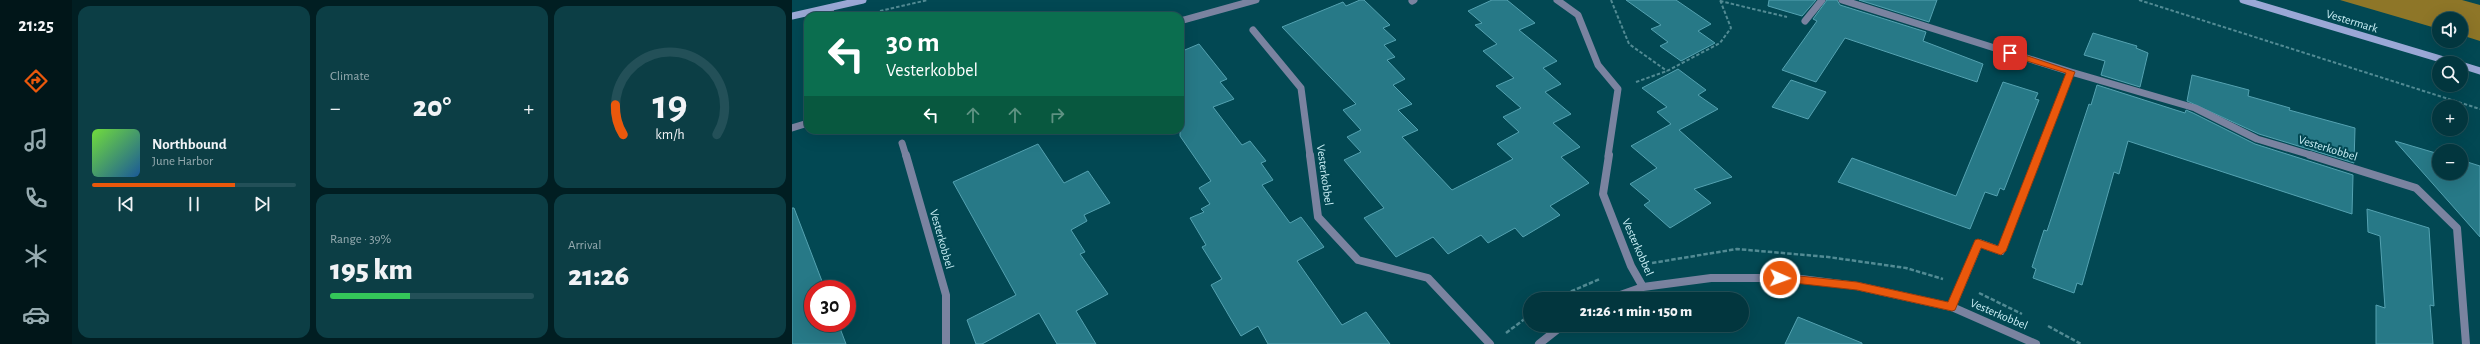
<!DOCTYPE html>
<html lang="en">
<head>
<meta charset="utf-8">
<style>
	:root { --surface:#02363e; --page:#0c3e45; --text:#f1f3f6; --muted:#96abb0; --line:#235058; --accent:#ea580c }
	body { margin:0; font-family:"Alegreya Sans",sans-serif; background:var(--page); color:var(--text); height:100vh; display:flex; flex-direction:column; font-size:15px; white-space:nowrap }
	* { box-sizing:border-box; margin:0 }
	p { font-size:13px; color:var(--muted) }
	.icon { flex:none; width:22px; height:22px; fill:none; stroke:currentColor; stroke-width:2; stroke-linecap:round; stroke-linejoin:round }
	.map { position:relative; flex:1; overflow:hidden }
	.drawer { display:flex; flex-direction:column; gap:6px; padding:6px; background:#011e22; width:720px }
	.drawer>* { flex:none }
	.top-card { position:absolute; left:12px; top:12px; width:380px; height:122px; border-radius:12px; box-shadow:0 4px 16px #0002,0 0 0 1px var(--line); background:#0b6e4f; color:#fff; overflow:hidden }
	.tools { position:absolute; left:1640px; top:12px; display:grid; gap:8px }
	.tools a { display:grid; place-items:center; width:36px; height:36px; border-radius:50%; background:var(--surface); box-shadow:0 4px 16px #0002,0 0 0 1px var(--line); font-size:20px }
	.speed { position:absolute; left:12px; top:280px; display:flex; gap:8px; font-size:20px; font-weight:700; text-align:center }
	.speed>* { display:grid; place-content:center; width:52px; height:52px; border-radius:50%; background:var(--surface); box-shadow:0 4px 16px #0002,0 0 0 1px var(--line); line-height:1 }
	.speed .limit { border:6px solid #d22; background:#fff; color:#111 }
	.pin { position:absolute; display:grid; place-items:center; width:34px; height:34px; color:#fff; margin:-17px; border-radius:8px; box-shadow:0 2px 6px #0006 }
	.me { position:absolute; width:44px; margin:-22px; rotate:92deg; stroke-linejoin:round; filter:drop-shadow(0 0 3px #0008) }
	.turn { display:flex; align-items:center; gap:14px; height:84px; padding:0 16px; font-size:18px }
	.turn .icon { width:52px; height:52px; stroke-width:2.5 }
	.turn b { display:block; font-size:28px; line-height:34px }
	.lanes { display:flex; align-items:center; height:38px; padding:0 16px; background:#0003; justify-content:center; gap:20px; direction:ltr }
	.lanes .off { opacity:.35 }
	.big { font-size:30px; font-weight:800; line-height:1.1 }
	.drawer .widget { flex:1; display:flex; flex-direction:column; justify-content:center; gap:6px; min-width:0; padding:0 14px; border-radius:12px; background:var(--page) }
	.drawer .dial { align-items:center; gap:0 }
	.dial svg { height:104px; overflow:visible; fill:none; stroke:var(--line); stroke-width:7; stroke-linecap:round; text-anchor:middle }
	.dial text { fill:var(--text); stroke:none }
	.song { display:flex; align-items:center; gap:12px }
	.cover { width:48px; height:48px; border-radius:6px; background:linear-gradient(135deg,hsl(100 70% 55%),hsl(210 70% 35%)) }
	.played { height:4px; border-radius:2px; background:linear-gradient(90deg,var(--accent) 70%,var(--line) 70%) }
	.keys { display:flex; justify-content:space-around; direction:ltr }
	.heat { display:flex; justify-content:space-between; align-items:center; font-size:22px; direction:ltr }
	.charge { height:6px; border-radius:3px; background:linear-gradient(90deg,#34c759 39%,var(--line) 0) }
	.drawer .tiles { flex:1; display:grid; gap:6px; grid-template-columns:repeat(3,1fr) }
	.widget:first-child { grid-row:span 2 }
	.trip { position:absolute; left:731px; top:292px; width:226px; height:40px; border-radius:20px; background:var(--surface); box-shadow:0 4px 16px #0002,0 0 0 1px var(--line); font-weight:800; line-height:40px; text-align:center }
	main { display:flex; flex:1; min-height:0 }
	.dock { display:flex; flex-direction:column; width:72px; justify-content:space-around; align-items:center; background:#011619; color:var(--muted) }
	.dock .icon { width:28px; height:28px }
	.dock .on { color:var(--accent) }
	.dock b { font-size:18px; color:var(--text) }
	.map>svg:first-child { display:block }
</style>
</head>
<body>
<main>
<nav class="dock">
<b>21:25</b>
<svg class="icon on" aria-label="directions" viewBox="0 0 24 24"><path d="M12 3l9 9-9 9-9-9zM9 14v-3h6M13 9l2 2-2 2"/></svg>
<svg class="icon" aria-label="music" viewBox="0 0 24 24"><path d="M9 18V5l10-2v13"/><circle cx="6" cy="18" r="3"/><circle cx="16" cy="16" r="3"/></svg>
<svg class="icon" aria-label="phone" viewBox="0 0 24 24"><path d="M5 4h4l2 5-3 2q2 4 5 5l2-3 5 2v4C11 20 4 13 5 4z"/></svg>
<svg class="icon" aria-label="climate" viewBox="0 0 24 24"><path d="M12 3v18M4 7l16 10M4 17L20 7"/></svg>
<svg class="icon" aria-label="car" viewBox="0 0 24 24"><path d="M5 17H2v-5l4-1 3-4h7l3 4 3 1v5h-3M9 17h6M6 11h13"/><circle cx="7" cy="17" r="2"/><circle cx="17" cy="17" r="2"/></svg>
</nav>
<section class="drawer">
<div class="tiles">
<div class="widget">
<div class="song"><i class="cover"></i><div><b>Northbound</b><p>June Harbor</p></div></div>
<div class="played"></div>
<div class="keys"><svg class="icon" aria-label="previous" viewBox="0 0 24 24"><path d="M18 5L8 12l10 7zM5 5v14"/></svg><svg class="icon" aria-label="pause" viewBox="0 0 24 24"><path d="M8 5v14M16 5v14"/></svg><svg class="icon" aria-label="next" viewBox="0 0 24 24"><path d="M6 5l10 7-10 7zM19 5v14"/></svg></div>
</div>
<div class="widget"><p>Climate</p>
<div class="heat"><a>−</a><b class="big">20°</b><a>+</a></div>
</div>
<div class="widget dial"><svg viewBox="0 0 100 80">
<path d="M14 69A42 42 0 1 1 86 69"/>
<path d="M14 69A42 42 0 0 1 8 46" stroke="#ea580c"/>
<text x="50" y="56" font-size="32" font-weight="700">19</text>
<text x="50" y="72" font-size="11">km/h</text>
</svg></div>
<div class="widget"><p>Range · 39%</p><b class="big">195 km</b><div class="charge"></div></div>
<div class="widget"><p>Arrival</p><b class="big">21:26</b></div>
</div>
</section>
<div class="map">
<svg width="1688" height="344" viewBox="0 0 1688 344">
	<rect width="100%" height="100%" fill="#024853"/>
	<path fill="#8e7628" d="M1548,0H1670L1688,5V41L1669,35V19H1647V29Z"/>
	<path fill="#277987" stroke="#54a2b1" d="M568,0H572L598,25L591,28L604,40L592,45L603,57L595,60L613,79L601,85L620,104L606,110L626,130L610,137L660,190L721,159L705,144L727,132L711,117L729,108L704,86L722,78L691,51L705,44L683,25L690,23L676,11L700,0H715L743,23L727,30L765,61L751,68L769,84L753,92L779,114L761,123L788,147L769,157L797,183L758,206L768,215L731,237L723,228L696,243L689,235L656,254L641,237L604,257L572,218L592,208L552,160L569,152L555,137L569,130L551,110L564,104L490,27L551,2L554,6Z
		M834,0H884L919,24L906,31L923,43L889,61L868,46L876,42L859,29L869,25Z
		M977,0H1024L1010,16L976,6Z
		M1035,0H1045L1048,5L1134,32L1131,41L1191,64L1185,82L1053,38L1024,82L990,70L1025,21L1021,19Z
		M1067,0H1145L1137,22Z
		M1301,33L1345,46L1344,48L1356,53L1348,87L1309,75L1313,61L1292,55Z
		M407,44L435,79L428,82L442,99L421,107L450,145L458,141L474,161L469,163L481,180L470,185L498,223L509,217L532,247L505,261L550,325L574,312L598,344H476L466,326L449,336L440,321L419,285L430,279L410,247L414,245L398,218L412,212L409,209L418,204L407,188L419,181L388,136V52Z
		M886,69L914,90L906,95L926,109L887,130L940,177L902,189L919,203L878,228L852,205L858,201L838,184L865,168L839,146L879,124L865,112L875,107L850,88Z
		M1400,75L1457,90L1456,96L1498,108L1497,110L1563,128L1562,163L1467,134L1395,101Z
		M999,80L1034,92L1016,119L980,107Z
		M1211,82L1246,93L1243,99L1247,100L1212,190L1208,188L1205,196L1193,192L1178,229L1046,182L1060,158L1164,196Z
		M1305,85L1393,113L1394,110L1401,113L1463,144L1561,175L1560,214L1336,141L1327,174L1322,172L1290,285L1285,283L1282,293L1241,278L1244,269L1240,267L1252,230L1255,231L1297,104L1299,105Z
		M1603,141L1647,154V173H1669V160L1688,166V237Z
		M246,144L272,183L296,171L318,203L292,215L295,221L279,230L293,252L288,254L316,294L284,311L304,344H265L247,313L190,344H184L175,320L224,295L161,182Z
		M0,208H2L33,289H21V323H46L54,344H0Z
		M1575,209L1637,228L1642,306L1638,305L1641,344H1584V305L1593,308L1588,236L1576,232Z
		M1006,317L1070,343V344H993Z"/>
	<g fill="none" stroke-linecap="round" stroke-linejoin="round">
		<path stroke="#528b94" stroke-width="2" stroke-dasharray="3.5 2" stroke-linecap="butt" d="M819,0L837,44L875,71
			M1347,0L1688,109
			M928,1L995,17
			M88,11L136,0
			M844,82L875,71L928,43L939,28L928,0"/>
		<path stroke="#528b94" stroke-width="2.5" stroke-dasharray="4.5 2" stroke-linecap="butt" d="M860,263L945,249L1036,257L1114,268L1151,279
			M1187,293L1230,314
			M761,299L808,279
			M1256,326L1289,344
			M714,333L738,315"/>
		<path stroke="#7a83a0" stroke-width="7" d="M765,0L786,15L806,65L826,89L816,156
			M1050,0L1279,72L1403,108L1465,139L1522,156
			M620,1L622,0
			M37,16L39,8
			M388,21L464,0
			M1013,21L1030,0
			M461,30L509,88L518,156
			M0,128L16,123
			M110,143L114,156
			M1246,156L1279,72"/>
		<path stroke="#7a83a0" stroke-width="8" d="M114,155L154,295V344
			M518,155L526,217L566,260L636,278L698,344
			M817,155L811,194L839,266L851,287
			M1518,155L1624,188L1665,228L1674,344
			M817,299L851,287L919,278H1001L1065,286L1160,307L1244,344
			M1160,307L1187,243L1209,251L1246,155
			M747,344L771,325"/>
		<path stroke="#9aa8d6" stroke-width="7" d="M1451,0L1662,63
			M0,16L71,0
			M1669,65L1688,71"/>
	</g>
	<path fill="#ea580c" stroke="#983908" d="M1218,50L1283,72L1214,251L1209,255L1189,248L1163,310L1160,311L1065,290L984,281L983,278L988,274L1065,282L1156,302L1183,240L1186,239L1206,246L1274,73L1215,55L1214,53Z"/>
	<g text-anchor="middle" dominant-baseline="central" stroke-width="4" stroke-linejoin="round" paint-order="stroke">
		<g font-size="12" fill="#cbf0f7" stroke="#024853">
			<text transform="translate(1560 21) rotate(17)">Vestermark</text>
			<text transform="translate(1536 148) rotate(17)">Vesterkobbel</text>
			<text transform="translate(533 175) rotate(82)">Vesterkobbel</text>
			<text transform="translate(150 239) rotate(74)">Vesterkobbel</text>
			<text transform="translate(846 247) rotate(66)">Vesterkobbel</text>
			<text transform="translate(1207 314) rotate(23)">Vesterkobbel</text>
		</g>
	</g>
</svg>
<div class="tools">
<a><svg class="icon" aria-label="sound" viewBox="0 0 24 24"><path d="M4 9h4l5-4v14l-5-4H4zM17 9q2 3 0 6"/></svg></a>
<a><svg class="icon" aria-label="search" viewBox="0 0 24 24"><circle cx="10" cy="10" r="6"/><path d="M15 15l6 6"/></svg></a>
<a>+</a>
<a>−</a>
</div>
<div class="speed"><div class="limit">30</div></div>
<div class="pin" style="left:1218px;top:53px;background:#d93025"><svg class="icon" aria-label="arrive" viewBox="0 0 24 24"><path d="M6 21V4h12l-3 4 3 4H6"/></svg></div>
<svg class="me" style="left:988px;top:278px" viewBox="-20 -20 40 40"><circle r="17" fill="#ea580c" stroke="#fff" stroke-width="3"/><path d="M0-11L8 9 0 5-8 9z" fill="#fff"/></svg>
<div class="trip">21:26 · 1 min · 150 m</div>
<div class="top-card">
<div class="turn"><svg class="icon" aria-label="left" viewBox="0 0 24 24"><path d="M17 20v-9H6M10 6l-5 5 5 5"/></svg><div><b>30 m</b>Vesterkobbel</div></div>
<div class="lanes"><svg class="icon" aria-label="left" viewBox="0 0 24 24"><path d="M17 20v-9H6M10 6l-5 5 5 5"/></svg><svg class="icon off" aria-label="ahead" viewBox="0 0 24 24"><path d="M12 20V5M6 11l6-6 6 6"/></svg><svg class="icon off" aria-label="ahead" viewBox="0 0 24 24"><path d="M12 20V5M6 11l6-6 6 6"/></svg><svg class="icon off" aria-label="right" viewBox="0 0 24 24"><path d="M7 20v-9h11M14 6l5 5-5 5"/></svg></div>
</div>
</div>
</main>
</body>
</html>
